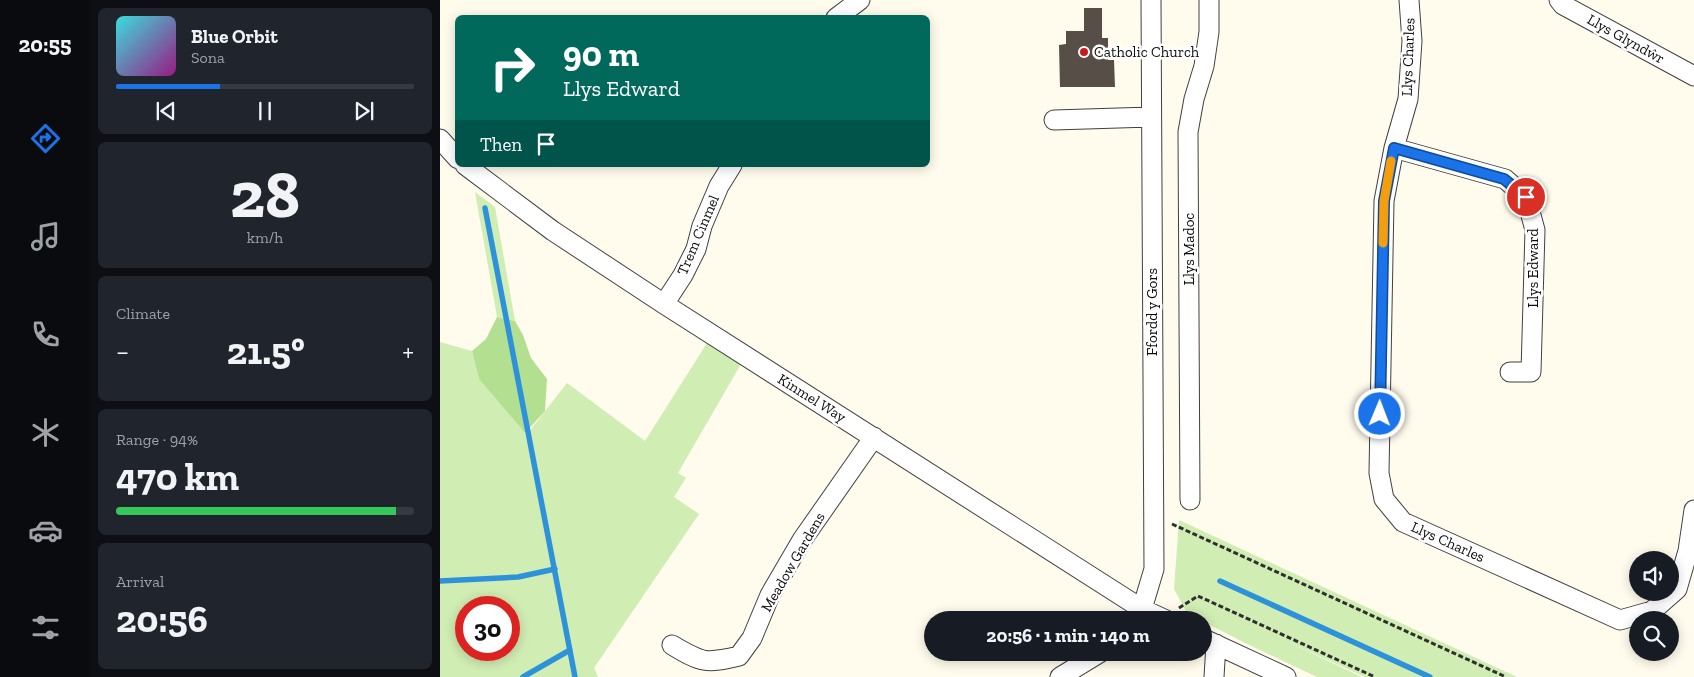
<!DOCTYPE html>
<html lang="en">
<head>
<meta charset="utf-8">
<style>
	:root { --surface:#171b24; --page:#20242c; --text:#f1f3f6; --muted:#9ea1a6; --line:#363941; --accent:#1a73e8 }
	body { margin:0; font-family:"Zilla Slab",serif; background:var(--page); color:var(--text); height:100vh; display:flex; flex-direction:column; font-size:19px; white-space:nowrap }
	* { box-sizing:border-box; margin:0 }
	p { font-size:16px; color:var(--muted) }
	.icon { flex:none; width:28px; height:28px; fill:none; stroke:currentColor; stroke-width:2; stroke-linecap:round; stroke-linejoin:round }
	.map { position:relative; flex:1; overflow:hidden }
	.details { display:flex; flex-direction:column; gap:8px; padding:8px; background:#0d0f14; width:350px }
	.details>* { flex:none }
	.top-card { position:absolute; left:15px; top:15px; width:475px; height:152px; border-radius:8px; box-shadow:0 2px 12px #0003; background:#00695c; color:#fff; overflow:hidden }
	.buttons { position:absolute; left:1189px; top:551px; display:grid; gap:10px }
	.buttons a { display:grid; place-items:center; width:50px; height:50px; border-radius:50%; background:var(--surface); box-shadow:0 2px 12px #0003; font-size:25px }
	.speed { position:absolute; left:15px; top:596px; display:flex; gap:10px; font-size:25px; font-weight:700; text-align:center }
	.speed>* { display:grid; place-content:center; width:65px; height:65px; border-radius:50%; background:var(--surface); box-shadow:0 2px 12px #0003; line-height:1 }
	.speed .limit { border:8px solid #d22; background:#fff; color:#111 }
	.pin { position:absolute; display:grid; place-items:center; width:42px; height:42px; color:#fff; margin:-21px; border:2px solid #fff; border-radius:50%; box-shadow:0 1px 5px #0007 }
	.me { position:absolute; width:55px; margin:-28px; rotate:1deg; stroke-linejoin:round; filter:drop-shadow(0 0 4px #0008) }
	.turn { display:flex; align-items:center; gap:18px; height:105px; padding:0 25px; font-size:22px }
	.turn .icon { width:65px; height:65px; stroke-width:2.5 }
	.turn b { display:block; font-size:35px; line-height:42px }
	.then { display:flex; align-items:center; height:48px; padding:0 25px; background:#0003; gap:10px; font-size:19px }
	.big { font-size:38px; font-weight:800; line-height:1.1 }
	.details .widget { flex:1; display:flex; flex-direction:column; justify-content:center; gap:8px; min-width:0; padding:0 18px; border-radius:8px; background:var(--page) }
	.details .dial { align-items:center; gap:0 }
	.dial b { font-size:65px; line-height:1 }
	.song { display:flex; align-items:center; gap:15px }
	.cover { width:60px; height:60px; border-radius:8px; background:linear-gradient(135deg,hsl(180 70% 55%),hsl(310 70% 35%)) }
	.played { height:5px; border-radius:2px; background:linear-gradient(90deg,var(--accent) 35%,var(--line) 35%) }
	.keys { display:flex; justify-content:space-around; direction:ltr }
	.heat { display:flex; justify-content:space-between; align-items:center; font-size:28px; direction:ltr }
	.charge { height:8px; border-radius:4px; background:linear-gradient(90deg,#34c759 94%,var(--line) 0) }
	.trip { position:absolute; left:484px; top:611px; width:288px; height:50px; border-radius:25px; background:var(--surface); box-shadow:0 2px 12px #0003; font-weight:800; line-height:50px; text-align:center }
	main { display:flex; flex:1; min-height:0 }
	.menu { display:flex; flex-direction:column; width:90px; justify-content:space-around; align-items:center; background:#090b0e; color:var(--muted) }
	.menu .icon { width:35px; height:35px }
	.menu .active { color:var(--accent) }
	.menu b { font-size:22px; color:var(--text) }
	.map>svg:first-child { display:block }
</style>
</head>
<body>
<main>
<nav class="menu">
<b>20:55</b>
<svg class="icon active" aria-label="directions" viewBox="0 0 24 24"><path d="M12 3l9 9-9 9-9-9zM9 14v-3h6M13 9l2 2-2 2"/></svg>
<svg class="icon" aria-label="music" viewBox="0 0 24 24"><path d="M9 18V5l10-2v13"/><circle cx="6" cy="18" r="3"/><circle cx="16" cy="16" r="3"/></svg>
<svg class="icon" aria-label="phone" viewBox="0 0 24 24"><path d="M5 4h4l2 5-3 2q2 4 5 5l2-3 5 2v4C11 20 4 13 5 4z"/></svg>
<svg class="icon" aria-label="climate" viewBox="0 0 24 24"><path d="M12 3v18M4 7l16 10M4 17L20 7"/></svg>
<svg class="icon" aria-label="car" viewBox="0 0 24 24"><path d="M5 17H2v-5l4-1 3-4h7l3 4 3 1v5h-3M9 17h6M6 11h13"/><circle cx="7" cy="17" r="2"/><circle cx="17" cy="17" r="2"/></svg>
<svg class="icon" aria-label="filters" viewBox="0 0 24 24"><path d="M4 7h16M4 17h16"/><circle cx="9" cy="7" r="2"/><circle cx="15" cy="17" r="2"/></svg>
</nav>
<section class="details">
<div class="widget">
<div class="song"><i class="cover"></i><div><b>Blue Orbit</b><p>Sona</p></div></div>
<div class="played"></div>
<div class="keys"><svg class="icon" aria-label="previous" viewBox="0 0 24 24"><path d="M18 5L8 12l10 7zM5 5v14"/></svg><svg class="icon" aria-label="pause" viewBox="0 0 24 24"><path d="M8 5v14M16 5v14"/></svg><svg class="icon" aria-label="next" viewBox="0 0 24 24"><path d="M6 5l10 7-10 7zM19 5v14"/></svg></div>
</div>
<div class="widget dial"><b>28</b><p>km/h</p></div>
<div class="widget"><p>Climate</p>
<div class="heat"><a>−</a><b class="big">21.5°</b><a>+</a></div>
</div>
<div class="widget"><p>Range · 94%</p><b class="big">470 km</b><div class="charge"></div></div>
<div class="widget"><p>Arrival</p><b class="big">20:56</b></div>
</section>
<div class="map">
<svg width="1254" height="677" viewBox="0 0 1254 677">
	<rect width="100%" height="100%" fill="#fffced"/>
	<path fill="#d0edb3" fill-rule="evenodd" d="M35,192L55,207L75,321L57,317Z
		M0,342L32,351L39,379L85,433L107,532L88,433L127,383L205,441L267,343L301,364L238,473L246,478L234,497L259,514L154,668L158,677H0ZM26,608H69V650H26Z
		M739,520L1077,677H925L846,641L922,677H877L803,642L747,613L734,589Z"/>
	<path fill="#b3df91" d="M57,317L75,321L83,335L91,358L107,379L105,411L85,433L39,379L32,351L46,339Z"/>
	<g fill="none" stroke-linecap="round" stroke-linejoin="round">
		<path stroke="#2d92d9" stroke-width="5.5" d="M45,208L135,677
			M0,581L78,577L115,569
			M780,581L990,677
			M83,677L130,650"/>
	</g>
	<path fill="#574e48" d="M644,8H662V38H668V60H674L675,87H620L619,45L626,44V31H644Z"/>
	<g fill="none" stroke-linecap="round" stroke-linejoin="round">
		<g stroke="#404040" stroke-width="21">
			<path id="minor" d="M969,0L972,41L968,99L954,148L944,201L939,473L944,499L963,522L1180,620L1212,611L1237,589L1248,551L1254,510
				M1119,0L1123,5L1254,76
				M396,18L420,0
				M614,120L711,117
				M0,139L18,159
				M954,148L1065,179L1086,197L1095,230L1091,372H1070
				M25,165L113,231L224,304L702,609L726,620
				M224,304L243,275L256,249L262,226L279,186L292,165
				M750,500L748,132L754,99L764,66L769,32V0
				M693,620L702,609L714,569L711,0
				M762,638L846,677
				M232,645C262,663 266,664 299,656L312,638L330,595L362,540L434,437
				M620,677L661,652
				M774,677L776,644"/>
		</g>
		<path stroke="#2f2f2f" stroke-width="3" stroke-dasharray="5 2.5" stroke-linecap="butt" d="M732,524L1066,677
			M739,608L758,596L935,677"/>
		<use href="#minor" stroke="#fff" stroke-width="19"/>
	</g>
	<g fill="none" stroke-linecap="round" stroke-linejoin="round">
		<g stroke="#114b97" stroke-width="12">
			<path id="route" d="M940,414L944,201L954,148L1064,179L1086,197"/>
		</g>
		<use href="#route" stroke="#1a73e8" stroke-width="9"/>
		<path stroke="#f59e0b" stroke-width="9" d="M943,243L944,201L951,161"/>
	</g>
	<circle fill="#c9191e" stroke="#fff" stroke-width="2" cx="644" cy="52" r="5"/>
	<g text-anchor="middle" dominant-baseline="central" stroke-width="5" stroke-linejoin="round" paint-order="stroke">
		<g font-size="15" fill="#0d0d0d" stroke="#fff">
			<text transform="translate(1186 39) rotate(29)">Llys Glyndŵr</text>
			<text transform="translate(968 57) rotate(-88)">Llys Charles</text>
			<text transform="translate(258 235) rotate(-67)">Trem Cinmel</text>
			<text transform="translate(749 249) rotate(-90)">Llys Madoc</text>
			<text transform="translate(1093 268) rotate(-90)">Llys Edward</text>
			<text transform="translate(712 312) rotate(-90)">Ffordd y Gors</text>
			<text transform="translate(372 398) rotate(32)">Kinmel Way</text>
			<text transform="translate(1008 542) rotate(24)">Llys Charles</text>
			<text transform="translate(353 562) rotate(-60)">Meadow Gardens</text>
		</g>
		<g font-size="15" fill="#0d0d0d" stroke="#fff" text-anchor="start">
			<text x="654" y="52">Catholic Church</text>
		</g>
	</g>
</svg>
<div class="buttons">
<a><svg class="icon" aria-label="sound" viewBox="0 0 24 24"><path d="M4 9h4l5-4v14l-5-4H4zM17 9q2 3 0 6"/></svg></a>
<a><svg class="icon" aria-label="search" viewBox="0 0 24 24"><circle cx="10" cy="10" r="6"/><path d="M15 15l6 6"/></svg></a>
</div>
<div class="speed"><div class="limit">30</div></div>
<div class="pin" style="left:1086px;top:197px;background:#d93025"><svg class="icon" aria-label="arrive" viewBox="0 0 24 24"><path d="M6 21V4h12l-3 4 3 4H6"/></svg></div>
<svg class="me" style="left:940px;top:414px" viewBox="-20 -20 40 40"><circle r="17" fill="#1a73e8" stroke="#fff" stroke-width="3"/><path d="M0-11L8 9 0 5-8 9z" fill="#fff"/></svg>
<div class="trip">20:56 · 1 min · 140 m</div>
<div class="top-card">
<div class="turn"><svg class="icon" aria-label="right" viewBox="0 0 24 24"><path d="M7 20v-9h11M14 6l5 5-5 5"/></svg><div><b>90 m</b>Llys Edward</div></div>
<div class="then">Then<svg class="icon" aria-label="arrive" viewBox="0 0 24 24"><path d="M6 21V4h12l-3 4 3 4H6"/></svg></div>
</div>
</div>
</main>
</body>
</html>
